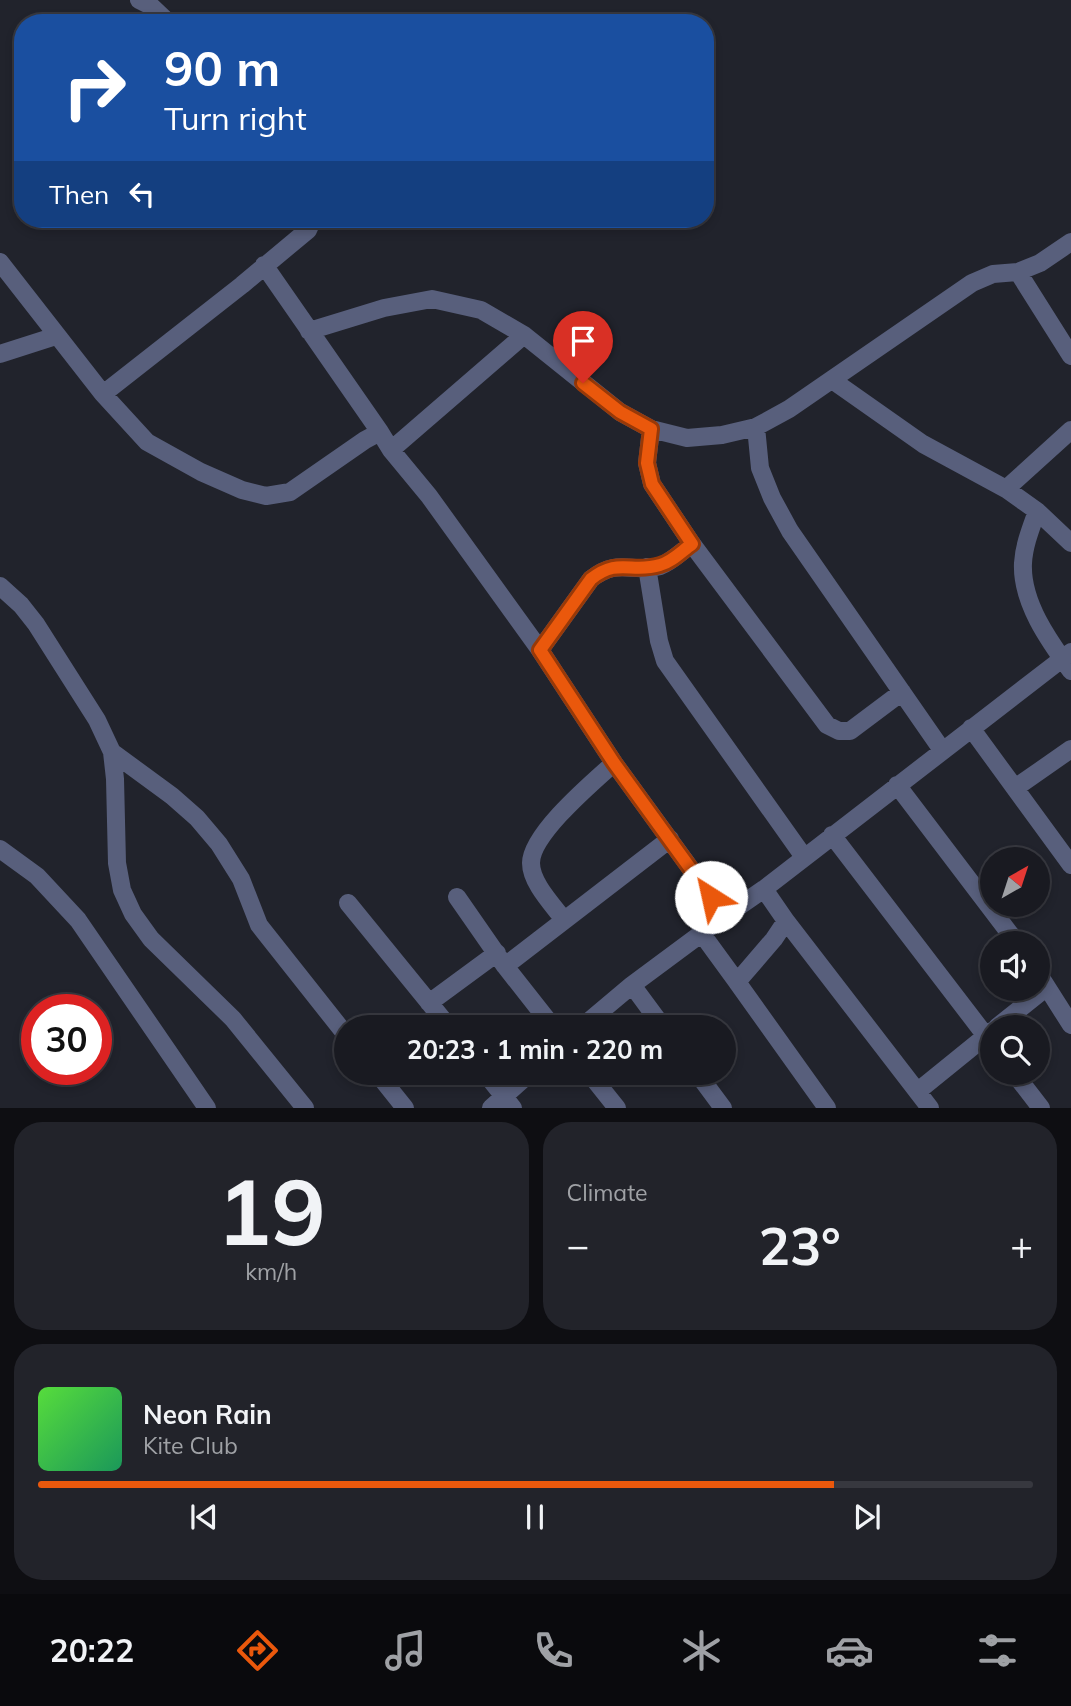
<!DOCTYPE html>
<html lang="en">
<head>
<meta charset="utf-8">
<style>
	:root { --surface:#191a21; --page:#22232a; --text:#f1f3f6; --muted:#9fa1a5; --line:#37383f; --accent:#ea580c }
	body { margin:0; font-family:Mulish,sans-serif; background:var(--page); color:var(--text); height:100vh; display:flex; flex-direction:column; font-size:26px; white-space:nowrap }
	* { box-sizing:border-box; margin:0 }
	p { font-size:23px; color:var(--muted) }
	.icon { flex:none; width:38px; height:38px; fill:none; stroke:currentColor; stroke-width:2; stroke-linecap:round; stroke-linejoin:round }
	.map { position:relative; height:1108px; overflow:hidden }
	.details { display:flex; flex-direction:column; gap:14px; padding:14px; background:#0e0e12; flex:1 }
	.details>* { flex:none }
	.top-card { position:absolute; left:14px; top:14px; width:700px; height:214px; border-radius:28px; box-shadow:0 4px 10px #0003,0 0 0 2px var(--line); background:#1a4fa0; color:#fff; overflow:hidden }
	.needle { width:46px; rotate:39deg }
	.controls { position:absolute; left:980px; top:847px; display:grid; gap:14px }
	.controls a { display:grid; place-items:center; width:70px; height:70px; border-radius:50%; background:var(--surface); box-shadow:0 4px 10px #0003,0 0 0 2px var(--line); font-size:35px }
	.speed { position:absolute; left:21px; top:994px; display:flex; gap:14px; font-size:35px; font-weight:700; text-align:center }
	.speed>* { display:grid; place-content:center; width:91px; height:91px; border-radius:50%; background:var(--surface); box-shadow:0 4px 10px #0003,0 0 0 2px var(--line); line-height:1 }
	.speed .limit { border:10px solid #d22; background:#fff; color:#111 }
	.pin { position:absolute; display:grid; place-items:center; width:60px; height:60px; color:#fff; margin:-72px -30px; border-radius:50% 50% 50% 0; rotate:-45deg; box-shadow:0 0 7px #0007 }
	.pin .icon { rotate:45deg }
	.me { position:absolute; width:77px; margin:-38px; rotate:325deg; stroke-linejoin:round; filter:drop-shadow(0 0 5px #0008) }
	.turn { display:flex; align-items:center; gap:24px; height:147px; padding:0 35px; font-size:32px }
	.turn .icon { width:91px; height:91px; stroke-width:2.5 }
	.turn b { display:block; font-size:49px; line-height:60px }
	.then { display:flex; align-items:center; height:66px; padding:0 35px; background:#0003; gap:14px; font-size:26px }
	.big { font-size:52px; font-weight:700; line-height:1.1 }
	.details .card { flex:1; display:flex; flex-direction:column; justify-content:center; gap:10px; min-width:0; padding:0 24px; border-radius:28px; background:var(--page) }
	.details .dial { align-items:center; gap:0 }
	.dial b { font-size:91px; line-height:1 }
	.song { display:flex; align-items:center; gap:21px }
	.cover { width:84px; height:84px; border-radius:10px; background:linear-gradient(135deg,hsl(110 70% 55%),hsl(150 70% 35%)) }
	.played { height:7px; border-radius:4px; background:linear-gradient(90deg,var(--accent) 80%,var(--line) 80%) }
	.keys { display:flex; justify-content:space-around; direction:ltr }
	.heat { display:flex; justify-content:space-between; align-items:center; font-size:38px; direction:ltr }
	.details .tiles { flex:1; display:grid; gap:14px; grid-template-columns:1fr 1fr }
	.card:last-child { grid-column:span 2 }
	.trip { position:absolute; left:334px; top:1015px; width:402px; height:70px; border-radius:35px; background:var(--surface); box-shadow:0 4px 10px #0003,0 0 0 2px var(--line); font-weight:700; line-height:70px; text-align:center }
	.dock { display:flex; height:112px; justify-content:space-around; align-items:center; background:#0a0a0d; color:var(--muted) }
	.dock .icon { width:49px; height:49px }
	.dock .selected { color:var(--accent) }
	.dock b { font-size:32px; color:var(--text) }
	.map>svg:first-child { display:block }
</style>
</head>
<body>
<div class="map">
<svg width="1071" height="1108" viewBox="0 0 1071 1108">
	<rect width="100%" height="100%" fill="#21232c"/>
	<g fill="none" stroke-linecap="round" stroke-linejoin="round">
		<path stroke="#585f7c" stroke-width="18" d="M139,0L151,6L169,23
			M0,262L103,394L147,442L201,472L242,490L266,496L290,492L365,440L380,432L391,450L429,496L540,650L614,763L725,916L764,889L786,921L774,939L737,982L827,1108
			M264,265L380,432
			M1018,272L1071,356
			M309,331L384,308L432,299L481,310L524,335L620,412L651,429L687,438L722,435L756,427L789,409L972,283L993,274L1018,272L1040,263L1071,242
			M0,354L56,336
			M832,380L923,444L1006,489L1037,511L1071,543
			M103,394L242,285L308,230L313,219
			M756,427L760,468L772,498L790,531L942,750
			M651,429L647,463L652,484L692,544L827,725L839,731H850L902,692
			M391,450L524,335
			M1006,489L1071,430
			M1037,511C1031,528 1024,545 1023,563C1021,602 1049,641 1071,671
			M647,567L659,641L665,661L804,857
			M0,586L21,605L36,624L97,720L112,752L115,779L117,863L122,890L133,914L151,939L233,1019L305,1108
			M540,650L591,579C619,557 631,574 660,566C671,562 682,551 692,544
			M971,728L1071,865
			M112,752L172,796L197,818L219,844L241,879L259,925L346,1035
			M897,785L1017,943
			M1015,788L1071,749
			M832,835L992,1044
			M0,849L37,876L78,920L207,1108
			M764,889L1071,652
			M457,897L505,966L553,1027
			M348,903L449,1027
			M564,920C553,905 531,883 531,863C531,834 593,782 614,763
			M786,921L930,1108
			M702,934L737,982
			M505,966L670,839
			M1038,973L1071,1025
			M632,985L663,1027
			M429,1003L497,953
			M582,1027L632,985L725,916
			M997,1027L1047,987
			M377,1073L405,1108
			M485,1073L513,1108
			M589,1073L617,1108
			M697,1073L723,1108
			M1014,1073L1041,1108
			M918,1091L992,1031
			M491,1108L530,1073"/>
	</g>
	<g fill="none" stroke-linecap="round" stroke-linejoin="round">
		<g stroke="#983908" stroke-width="18">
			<path id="route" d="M583,383L620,412L651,429L647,463L652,484L692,544C682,551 672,562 660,565C631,574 619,557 591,579L540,650L614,763L711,897"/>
		</g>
		<use href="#route" stroke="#ea580c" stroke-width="12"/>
	</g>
</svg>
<div class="controls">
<a><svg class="needle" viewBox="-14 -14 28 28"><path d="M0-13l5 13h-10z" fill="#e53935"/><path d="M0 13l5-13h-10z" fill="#9fa1a5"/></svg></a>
<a><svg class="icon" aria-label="sound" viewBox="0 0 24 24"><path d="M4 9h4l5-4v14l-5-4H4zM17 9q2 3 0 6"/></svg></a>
<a><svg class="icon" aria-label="search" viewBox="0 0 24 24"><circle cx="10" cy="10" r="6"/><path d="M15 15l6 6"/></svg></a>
</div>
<div class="speed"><div class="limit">30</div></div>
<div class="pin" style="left:583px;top:383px;background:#d93025"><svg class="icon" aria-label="arrive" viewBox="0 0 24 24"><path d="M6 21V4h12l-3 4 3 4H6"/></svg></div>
<svg class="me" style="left:711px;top:897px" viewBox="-20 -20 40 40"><circle r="19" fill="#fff"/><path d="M0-13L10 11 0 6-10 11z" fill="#ea580c"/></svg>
<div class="trip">20:23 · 1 min · 220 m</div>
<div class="top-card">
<div class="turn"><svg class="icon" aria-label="right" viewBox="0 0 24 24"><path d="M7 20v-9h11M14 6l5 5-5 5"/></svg><div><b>90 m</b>Turn right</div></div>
<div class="then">Then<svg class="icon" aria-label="left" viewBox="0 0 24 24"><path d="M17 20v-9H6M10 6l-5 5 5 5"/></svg></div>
</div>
</div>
<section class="details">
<div class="tiles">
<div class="card dial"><b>19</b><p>km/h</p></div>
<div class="card"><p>Climate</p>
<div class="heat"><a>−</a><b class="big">23°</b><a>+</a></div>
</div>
<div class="card">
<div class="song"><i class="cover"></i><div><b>Neon Rain</b><p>Kite Club</p></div></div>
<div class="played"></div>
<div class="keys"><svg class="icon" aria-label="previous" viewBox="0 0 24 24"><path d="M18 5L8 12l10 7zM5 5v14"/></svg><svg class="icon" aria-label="pause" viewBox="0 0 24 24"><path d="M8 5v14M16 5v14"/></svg><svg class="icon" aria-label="next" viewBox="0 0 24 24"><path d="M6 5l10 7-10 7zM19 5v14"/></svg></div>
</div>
</div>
</section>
<nav class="dock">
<b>20:22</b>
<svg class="icon selected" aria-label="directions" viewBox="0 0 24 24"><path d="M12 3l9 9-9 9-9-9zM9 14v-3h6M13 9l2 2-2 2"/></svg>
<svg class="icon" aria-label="music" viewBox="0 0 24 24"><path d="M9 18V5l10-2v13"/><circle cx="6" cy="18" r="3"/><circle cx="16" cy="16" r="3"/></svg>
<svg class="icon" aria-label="phone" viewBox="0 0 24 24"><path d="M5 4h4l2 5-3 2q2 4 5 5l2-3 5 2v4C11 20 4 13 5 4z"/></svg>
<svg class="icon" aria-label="climate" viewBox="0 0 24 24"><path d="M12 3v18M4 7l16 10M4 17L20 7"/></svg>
<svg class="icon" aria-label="car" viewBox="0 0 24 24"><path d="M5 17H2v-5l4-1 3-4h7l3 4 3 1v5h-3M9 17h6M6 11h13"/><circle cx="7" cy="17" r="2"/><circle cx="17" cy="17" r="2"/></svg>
<svg class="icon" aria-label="filters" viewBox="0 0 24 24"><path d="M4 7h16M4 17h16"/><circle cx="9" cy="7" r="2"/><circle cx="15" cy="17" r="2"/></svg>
</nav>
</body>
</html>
